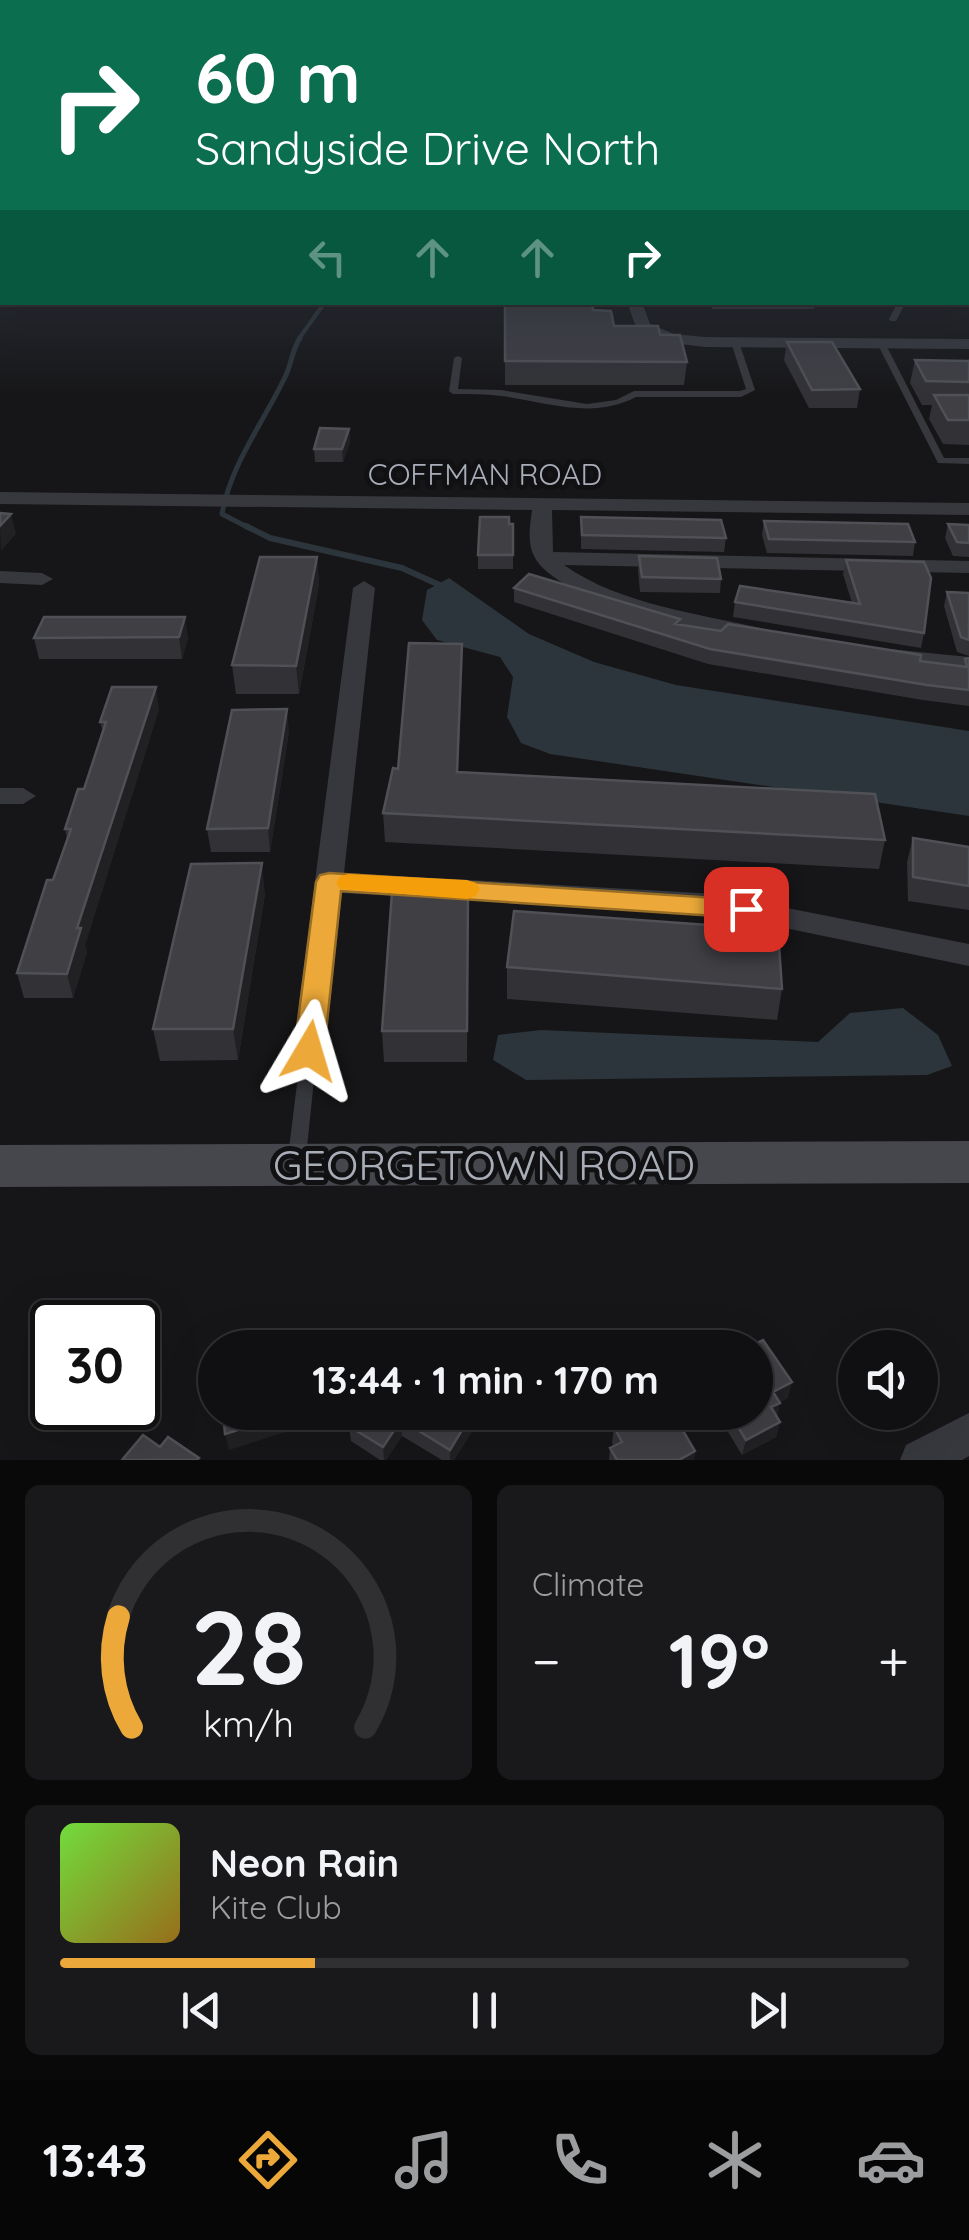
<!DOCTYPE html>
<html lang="en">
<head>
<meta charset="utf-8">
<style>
	:root { --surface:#101012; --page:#19191b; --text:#f1f3f6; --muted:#9c9d9f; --line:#303032; --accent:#eca939 }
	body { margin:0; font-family:Quicksand,sans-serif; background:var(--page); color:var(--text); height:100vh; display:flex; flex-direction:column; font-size:38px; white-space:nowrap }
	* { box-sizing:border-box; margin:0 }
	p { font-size:32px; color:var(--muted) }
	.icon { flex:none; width:55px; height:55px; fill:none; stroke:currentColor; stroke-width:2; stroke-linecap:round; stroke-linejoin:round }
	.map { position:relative; height:1460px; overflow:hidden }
	.details { display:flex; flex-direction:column; gap:25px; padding:25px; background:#09090a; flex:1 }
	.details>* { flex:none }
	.hud { position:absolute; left:0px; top:0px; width:970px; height:305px; box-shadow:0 10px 40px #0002,0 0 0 2px var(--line); background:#0b6e4f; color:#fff; overflow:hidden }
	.tools { position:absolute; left:838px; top:1330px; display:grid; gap:20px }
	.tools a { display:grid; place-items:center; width:100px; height:100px; border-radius:50%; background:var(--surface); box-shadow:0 10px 40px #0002,0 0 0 2px var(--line); font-size:50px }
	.speed { position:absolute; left:30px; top:1300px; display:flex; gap:20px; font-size:50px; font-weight:700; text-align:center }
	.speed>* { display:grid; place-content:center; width:130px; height:130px; border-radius:50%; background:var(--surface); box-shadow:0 10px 40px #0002,0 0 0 2px var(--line); line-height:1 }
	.speed .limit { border:5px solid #111; border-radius:15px; background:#fff; color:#111 }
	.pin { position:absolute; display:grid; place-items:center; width:85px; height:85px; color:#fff; margin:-42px; border-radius:20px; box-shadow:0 5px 15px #0006 }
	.me { position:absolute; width:110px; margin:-55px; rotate:7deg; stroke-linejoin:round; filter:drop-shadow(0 0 8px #0008) }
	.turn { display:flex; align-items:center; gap:35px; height:210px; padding:0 30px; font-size:45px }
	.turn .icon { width:130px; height:130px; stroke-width:2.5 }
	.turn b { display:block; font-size:70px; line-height:85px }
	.lanes { display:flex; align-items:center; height:95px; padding:0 30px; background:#0003; justify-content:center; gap:50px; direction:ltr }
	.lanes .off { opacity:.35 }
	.big { font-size:75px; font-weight:700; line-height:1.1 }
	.details .widget { flex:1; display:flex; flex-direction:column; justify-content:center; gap:15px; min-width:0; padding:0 35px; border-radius:15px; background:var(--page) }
	.details .dial { align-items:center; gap:0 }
	.dial svg { height:260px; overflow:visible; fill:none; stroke:var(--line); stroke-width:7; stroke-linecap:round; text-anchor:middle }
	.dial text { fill:var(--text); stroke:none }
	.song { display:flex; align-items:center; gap:30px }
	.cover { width:120px; height:120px; border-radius:15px; background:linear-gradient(135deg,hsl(100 70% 55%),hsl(40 70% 35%)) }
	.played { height:10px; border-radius:5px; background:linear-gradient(90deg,var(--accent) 30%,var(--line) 30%) }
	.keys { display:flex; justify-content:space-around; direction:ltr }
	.heat { display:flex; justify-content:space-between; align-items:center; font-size:55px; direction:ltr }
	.details .tiles { flex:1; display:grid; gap:25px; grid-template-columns:1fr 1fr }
	.widget:last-child { grid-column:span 2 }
	.trip { position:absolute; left:198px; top:1330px; width:575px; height:100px; border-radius:50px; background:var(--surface); box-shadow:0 10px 40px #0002,0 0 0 2px var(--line); font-weight:700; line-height:100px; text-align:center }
	.tab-bar { display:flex; height:160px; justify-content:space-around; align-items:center; background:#060607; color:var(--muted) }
	.tab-bar .icon { width:70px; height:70px }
	.tab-bar .active { color:var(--accent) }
	.tab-bar b { font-size:45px; color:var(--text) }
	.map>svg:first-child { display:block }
</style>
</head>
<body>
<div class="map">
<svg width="969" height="1460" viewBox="0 0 969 1460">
	<rect width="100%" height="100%" fill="#161618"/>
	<path fill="#2c353b" d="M449,578L529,634L594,662L676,685L969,731V816L550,754L521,743L507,717L513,677L500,657L437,640L422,620L427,590Z
		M903,1008L938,1035L952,1066L927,1075L526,1080L493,1060L498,1035L541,1030L818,1042L850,1013Z"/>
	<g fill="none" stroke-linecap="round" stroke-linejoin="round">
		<path stroke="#2c353b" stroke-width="4" d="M298,340L325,302"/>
		<path stroke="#2c353b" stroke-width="5" d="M251,529L222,514C231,463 264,422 286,375C292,362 292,350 300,338"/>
		<path stroke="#2c353b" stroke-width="6" d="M246,526L270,538L402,568L444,587"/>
		<path fill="#37383d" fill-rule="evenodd" d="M0,233H2V237H0Z
			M898,302H906L896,321H890L889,319Z
			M732,340L739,342L755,390L741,397H636C592,420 547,402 501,396C485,394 469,394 453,394L449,391L454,358L458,356L462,358L458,389L501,390L587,404L616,400L634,391H740L746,389L731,342Z
			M878,341L885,343L944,458H969V464L938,463L877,343Z
			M309,1045L315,1047L317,1051L306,1157L303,1162L297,1164L291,1162L288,1157L301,1051L303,1047Z"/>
		<path fill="#37383d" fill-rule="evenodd" d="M627,302H642L650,324L674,334L705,337L969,339V349L705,347L671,343L637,330Z
			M0,492L969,503V515L552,510L553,552L969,561V573L564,565C621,605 697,613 764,629L767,634L764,639L756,641C707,632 556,602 534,556C527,542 530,525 532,510L0,504Z
			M0,571L42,573L53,579L42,585L0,583Z
			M364,581L375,588L344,873L717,894L969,944V966L717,914L342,893L325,1051L320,1060L309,1064L298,1060L293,1051L353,588Z
			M889,649L969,657V671L881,661L877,656L881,651Z
			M0,788H23L36,796L23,804H0Z
			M969,1413V1456L962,1460H900L906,1445Z"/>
		<path fill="#45474c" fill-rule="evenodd" d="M969,1141V1183L0,1187V1145Z"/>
	</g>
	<path fill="#323236" d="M0,191H2V219H0Z
		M968,193H969V299H968Z
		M710,302H815L814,309H712Z
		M505,303L593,310L614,326L660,335L687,362L684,385H505Z
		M787,342L860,389L857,408H809L784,360Z
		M969,358V445L943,444L929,419L932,405H922L910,383L915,360L968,361Z
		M349,429L350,442L343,462H315L314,449Z
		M581,517L726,538L724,552L581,549Z
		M764,521L915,542L913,556L767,553L762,535Z
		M509,524H513V569H478V555Z
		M948,524L969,525V557L953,556L945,538Z
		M639,556L721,579L720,593L640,592L638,570Z
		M317,557L319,584L299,694H236L232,665Z
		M846,560L924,633L921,648L733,617L735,602L852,603L843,574Z
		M514,588L680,619L679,624L964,666L965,659L969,658V706L923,700L708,664L514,602Z
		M947,592L969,593V656L957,652L944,606Z
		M44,617L188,638L182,659H39L34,638Z
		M462,671L458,772L885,840L879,869L385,842L383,813L398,769Z
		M159,709L85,945L87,952L73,998H24L17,973L67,839L65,829L84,789L103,732L100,722Z
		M289,732L270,852H211L207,829Z
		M913,838L969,847V910L908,901L907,862Z
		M468,892L467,1062H384L382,1031Z
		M265,894L238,1060L160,1061L153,1029Z
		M507,967L782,989L777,1020L507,999Z
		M788,1398L780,1402L777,1416L780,1422L776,1437L742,1455L716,1412H755Z
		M358,1412L477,1423L454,1460H442L402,1436L386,1460H380L351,1441L349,1426Z
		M614,1427L695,1451L694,1460H609L610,1448L614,1446L612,1443Z"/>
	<path fill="#212124" d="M349,429L350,442L343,462L342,449Z
		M11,514L16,534L1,551L0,526Z
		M317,557L319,584L299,694L296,666Z
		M185,617L188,638L182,659L179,637Z
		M462,644V671L457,801V772Z
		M156,687L159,709L85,945L87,952L73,998L67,974L77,928Z
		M287,709L289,732L270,852L268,828Z
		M262,863L265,894L238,1060L233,1029Z
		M792,1382L788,1398L769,1408L773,1392Z
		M780,1403L776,1419L771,1407Z
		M295,1412H320L321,1421L229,1450L225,1434Z
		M473,1412H476L477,1423L454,1460H450V1450Z
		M401,1420L402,1436L386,1460H384L383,1447Z
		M780,1422L776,1437L742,1455L746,1440Z
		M695,1451L694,1460H679Z"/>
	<path fill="#3f3f44" stroke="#4f5156" stroke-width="2.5" d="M968,218L969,228V279H968Z
		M505,303H592L593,310L611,311L614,326H658L660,335H680L687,362L505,361Z
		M787,342H832L860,389L812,390Z
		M915,360L969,361V382L926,381Z
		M934,395H969V420H948Z
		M320,428L349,429L342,449H314Z
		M0,513L11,514L0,526Z
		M480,517H509V524H513V555H478Z
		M581,517L721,520L726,538L582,535Z
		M764,521L908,524L915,542L769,539Z
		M948,524L969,525V543L957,542Z
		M639,556L717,558L721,579L642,577Z
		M260,557H317L296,666L232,665Z
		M846,560L924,562L931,578L924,633L735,602L740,586L860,604Z
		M529,574L680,619L675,624L721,631L728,624L921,655L920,661L967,667L965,659L969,658V690L927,685L710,649L514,588Z
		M947,592L969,593V640L961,637Z
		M44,617H185L179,637L34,638Z
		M409,643L462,644L457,772L875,794L885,840L383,813L393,768L398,769Z
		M112,687H156L77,928H81L67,974L17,973L47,880H53L71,829H65L78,789H84L106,722H100Z
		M287,709L268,828L207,829L232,710Z
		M913,838L969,847V886L913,877Z
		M262,863L233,1029H153L191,864Z
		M392,892H468L467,1031H382Z
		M514,911L778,930L782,989L507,967Z
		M729,1337L736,1348H712L710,1346Z
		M763,1340L792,1382L773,1392L780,1403L771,1407L780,1422L746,1440L729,1412H755V1348H747Z
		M223,1412H295L225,1434Z
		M358,1412H473L450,1450L401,1420L383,1447L349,1426Z
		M643,1412H672L695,1451L679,1460H617L610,1448L622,1442L614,1427Z
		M143,1435L160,1447L168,1437L199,1458L197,1460H122Z"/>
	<linearGradient id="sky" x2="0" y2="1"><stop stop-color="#0c0c0d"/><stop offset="0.48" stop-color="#363c48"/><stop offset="1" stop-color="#363c48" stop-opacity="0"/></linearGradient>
	<rect width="969" height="396" fill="url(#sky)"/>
	<path fill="#eca939" stroke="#996e25" stroke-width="2.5" d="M329,873L746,900L755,902L759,909L755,916L746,918L341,891L324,1051L319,1059L309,1063L298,1059L294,1051L316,882L320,875Z"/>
	<path fill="#f59e0b" d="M349,874L467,880L476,883L480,889L476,896L467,899L340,889L336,883L340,876Z"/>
	<g text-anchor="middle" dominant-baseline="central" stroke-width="10" stroke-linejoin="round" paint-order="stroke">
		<g font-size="30" fill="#a8adb7" stroke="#111113">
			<text x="485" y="474">COFFMAN ROAD</text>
		</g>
		<g font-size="42" fill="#a8adb7" stroke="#111113">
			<text x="484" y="1164">GEORGETOWN ROAD</text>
		</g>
	</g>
</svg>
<div class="tools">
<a><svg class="icon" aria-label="sound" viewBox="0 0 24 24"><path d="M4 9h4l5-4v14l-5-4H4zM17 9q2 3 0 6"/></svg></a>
</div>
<div class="speed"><div class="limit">30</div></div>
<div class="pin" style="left:746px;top:909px;background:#d93025"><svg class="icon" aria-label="arrive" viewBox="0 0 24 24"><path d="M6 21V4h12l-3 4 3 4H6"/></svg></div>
<svg class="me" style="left:309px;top:1051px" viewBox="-20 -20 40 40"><path d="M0-17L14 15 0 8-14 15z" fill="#eca939" stroke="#fff" stroke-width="4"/></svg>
<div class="trip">13:44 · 1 min · 170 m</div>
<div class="hud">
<div class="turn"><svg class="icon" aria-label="right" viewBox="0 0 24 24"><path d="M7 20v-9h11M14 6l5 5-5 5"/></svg><div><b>60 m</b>Sandyside Drive North</div></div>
<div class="lanes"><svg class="icon off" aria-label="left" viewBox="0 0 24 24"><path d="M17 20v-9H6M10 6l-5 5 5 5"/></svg><svg class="icon off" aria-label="ahead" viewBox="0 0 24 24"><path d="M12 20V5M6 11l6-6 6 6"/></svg><svg class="icon off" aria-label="ahead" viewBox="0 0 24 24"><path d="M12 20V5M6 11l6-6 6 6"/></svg><svg class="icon" aria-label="right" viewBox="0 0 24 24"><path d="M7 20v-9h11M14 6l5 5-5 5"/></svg></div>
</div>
</div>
<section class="details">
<div class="tiles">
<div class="widget dial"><svg viewBox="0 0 100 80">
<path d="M14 69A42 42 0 1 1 86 69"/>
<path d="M14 69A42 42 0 0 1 10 35" stroke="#eca939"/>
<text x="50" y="56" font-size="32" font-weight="700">28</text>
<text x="50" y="72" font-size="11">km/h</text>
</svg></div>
<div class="widget"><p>Climate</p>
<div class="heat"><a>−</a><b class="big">19°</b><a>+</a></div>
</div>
<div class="widget">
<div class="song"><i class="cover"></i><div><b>Neon Rain</b><p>Kite Club</p></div></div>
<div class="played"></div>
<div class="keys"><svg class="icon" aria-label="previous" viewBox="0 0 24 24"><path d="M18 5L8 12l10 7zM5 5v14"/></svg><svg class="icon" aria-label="pause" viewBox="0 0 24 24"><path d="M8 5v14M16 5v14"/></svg><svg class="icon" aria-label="next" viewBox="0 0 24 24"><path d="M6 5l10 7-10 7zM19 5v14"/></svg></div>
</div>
</div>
</section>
<nav class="tab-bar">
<b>13:43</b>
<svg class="icon active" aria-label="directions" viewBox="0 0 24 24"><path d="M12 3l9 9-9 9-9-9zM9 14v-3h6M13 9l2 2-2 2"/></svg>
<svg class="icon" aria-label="music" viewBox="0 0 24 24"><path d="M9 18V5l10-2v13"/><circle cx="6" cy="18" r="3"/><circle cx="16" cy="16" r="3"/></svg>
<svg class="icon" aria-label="phone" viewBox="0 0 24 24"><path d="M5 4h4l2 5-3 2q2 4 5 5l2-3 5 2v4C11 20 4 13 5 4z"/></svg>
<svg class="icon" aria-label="climate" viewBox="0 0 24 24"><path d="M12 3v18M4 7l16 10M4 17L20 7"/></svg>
<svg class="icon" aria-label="car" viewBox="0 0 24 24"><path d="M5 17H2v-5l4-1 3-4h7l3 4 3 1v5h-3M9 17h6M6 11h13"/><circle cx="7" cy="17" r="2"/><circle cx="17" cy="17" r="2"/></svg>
</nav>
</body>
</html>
